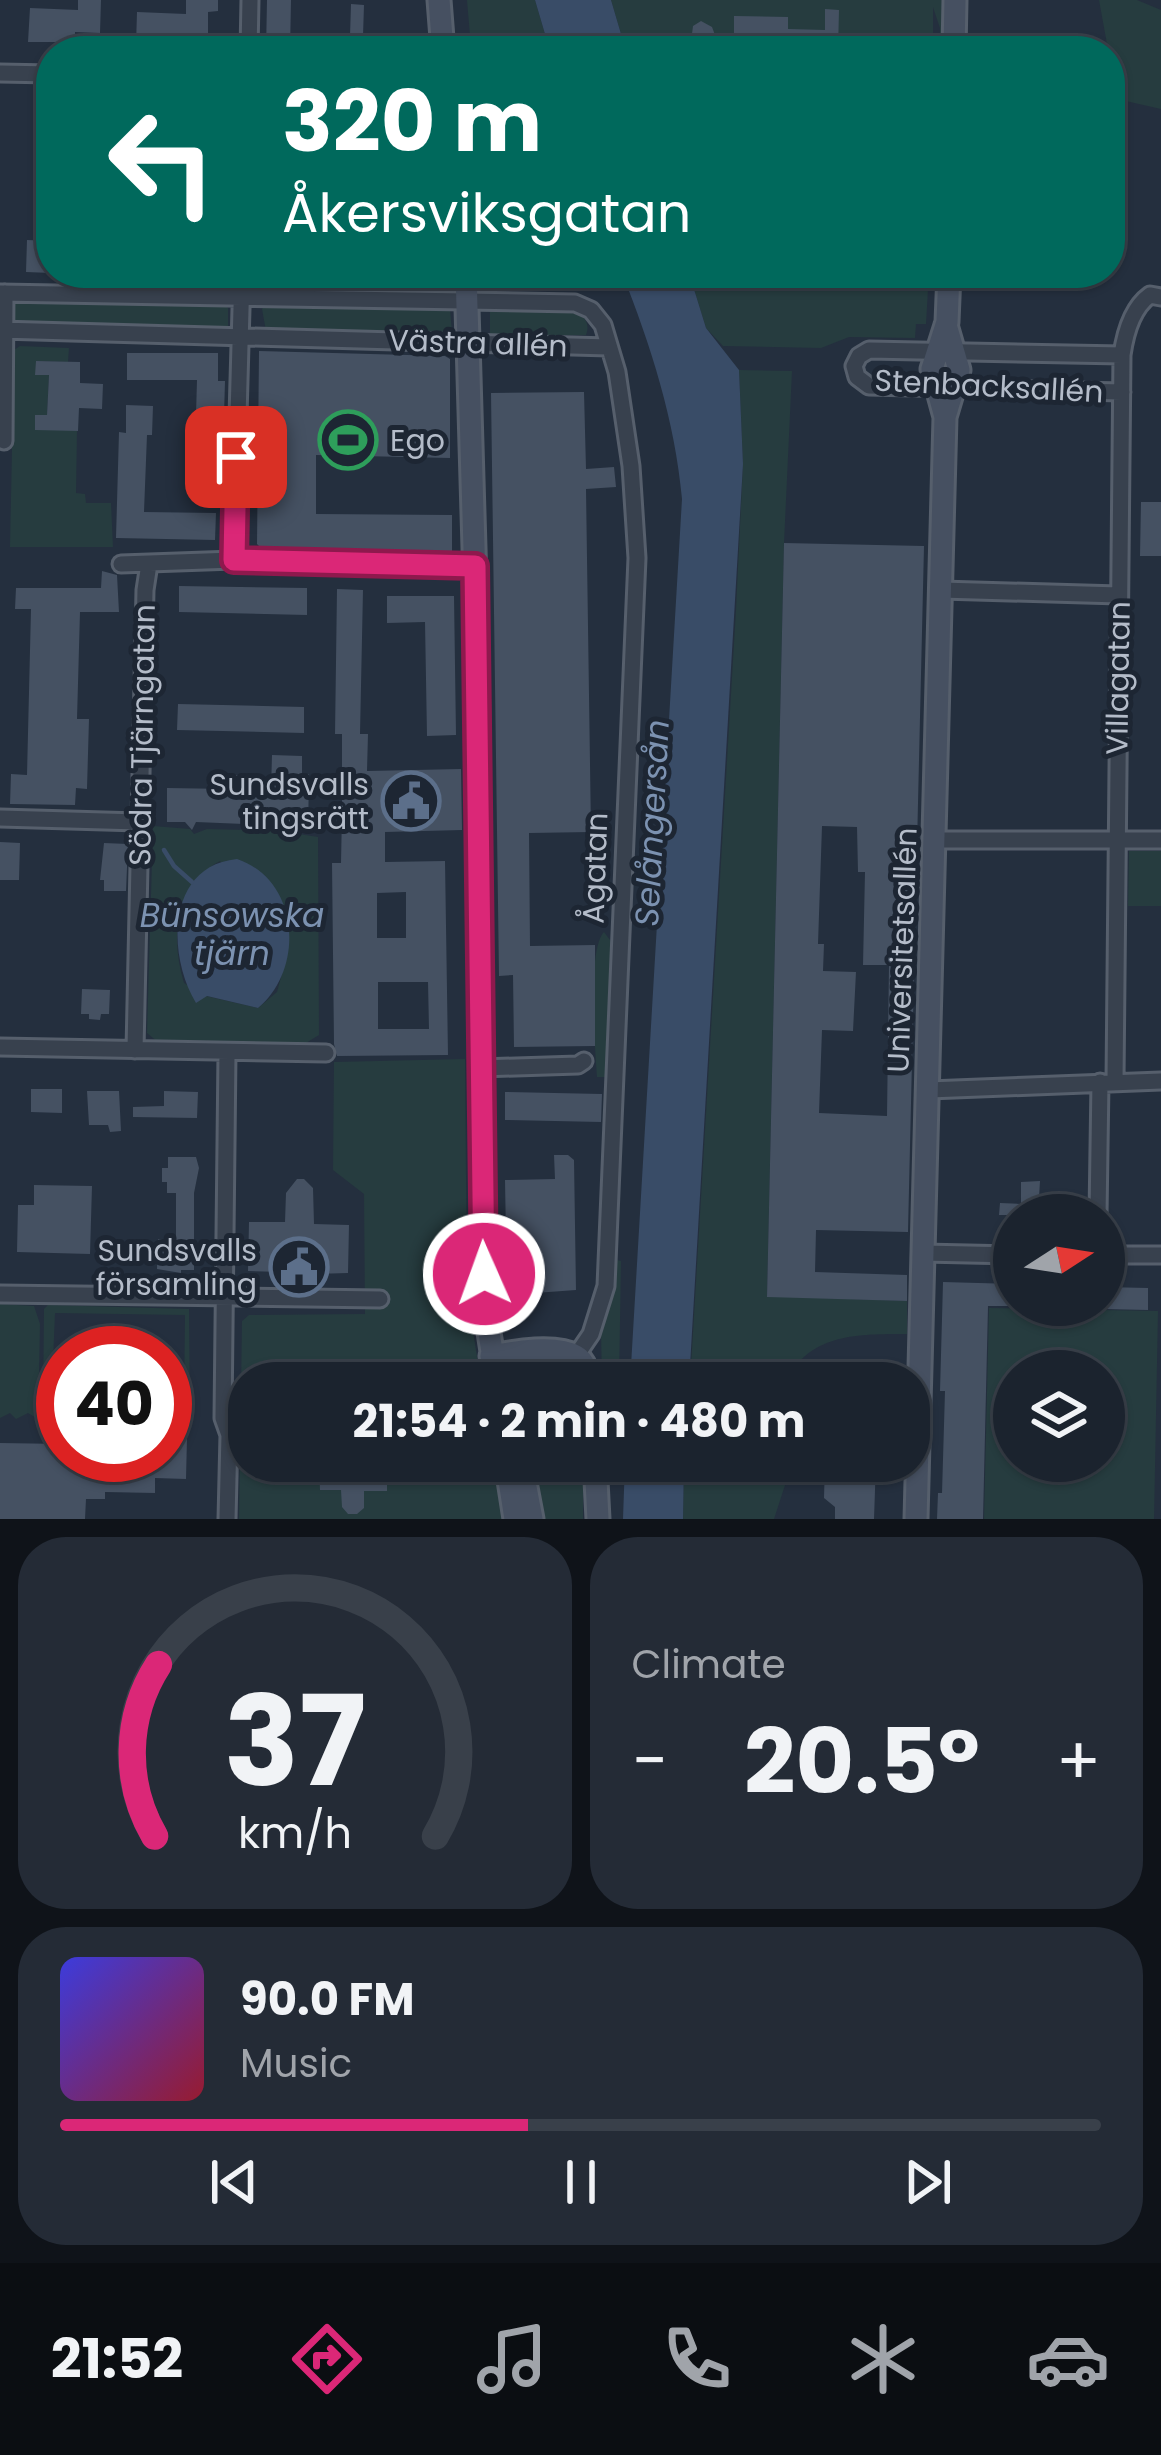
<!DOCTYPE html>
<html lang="en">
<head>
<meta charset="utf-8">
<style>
	:root { --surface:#1b232e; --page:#242b36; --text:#f1f3f6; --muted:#a0a4aa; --line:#39404a; --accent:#db2777 }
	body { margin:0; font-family:Poppins,sans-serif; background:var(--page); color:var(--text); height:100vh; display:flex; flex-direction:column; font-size:45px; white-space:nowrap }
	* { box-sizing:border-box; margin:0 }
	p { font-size:39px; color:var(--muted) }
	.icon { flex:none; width:66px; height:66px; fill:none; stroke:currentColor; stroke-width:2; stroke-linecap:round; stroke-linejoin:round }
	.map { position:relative; height:1519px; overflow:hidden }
	.panel { display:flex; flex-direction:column; gap:18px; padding:18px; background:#0f1319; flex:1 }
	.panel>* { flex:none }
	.banner { position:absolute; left:36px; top:36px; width:1089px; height:252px; border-radius:48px; box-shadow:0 3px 9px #0004,0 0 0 3px var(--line); background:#00695c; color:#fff; overflow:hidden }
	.needle { width:78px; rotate:78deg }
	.controls { position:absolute; left:993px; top:1194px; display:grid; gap:24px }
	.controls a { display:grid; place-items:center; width:132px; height:132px; border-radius:50%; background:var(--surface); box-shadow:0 3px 9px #0004,0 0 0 3px var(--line); font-size:60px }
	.speed { position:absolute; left:36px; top:1326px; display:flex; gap:24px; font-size:60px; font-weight:700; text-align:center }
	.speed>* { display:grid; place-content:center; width:156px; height:156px; border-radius:50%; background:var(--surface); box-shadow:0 3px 9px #0004,0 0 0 3px var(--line); line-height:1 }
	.speed .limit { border:18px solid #d22; background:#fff; color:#111 }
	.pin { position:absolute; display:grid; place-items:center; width:102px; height:102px; color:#fff; margin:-51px; border-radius:24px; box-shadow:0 6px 18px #0006 }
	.me { position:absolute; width:132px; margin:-66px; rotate:358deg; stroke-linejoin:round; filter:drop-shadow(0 0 9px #0008) }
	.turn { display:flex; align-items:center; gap:42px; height:252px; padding:0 48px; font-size:54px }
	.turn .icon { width:156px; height:156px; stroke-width:2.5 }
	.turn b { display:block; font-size:84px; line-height:102px }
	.big { font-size:90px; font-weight:700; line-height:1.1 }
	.panel .tile { flex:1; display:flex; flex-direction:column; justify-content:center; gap:18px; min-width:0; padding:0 42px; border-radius:48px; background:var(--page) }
	.panel .dial { align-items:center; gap:0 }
	.dial svg { height:312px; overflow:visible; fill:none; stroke:var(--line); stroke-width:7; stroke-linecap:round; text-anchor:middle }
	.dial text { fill:var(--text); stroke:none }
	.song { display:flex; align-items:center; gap:36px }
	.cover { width:144px; height:144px; border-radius:18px; background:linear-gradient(135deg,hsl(240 70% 55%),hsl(350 70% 35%)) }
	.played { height:12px; border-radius:6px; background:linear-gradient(90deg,var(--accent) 45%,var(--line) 45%) }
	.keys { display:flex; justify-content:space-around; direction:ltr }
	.heat { display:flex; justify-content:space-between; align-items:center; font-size:66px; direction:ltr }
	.panel .tiles { flex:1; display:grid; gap:18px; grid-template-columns:1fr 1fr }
	.tile:last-child { grid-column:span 2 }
	.trip { position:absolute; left:228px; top:1362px; width:702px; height:120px; border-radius:48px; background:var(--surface); box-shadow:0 3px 9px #0004,0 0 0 3px var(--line); font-weight:700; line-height:120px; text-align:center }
	.tab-bar { display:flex; height:192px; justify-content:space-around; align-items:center; background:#0b0e12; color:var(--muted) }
	.tab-bar .icon { width:84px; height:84px }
	.tab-bar .active { color:var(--accent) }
	.tab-bar b { font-size:54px; color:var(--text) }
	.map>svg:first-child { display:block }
</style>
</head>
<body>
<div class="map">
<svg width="1161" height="1519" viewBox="0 0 1161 1519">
	<rect width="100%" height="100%" fill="#242f3e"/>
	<path fill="#263c3f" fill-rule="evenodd" d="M467,0H535L550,51H519L516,44L471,47Z
		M611,0H945V51H940V28L933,7V51H626Z
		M1099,0H1137L1161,10V109L1117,99Z
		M689,273H929L926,324H916L915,338L849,337L821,348L723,346L706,328Z
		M16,299L221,303L228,308V329L18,326L12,322V303Z
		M266,304L447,307L450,309L452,332L266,331L262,309Z
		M566,307C579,312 592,319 586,335L490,336V308Z
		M20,346L69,348L68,362L36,361V374L49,375L47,415L77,431L76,493L85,494L86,503H111L113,547H10L14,350Z
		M739,370L792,371L784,543L767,1296L907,1301V1334C858,1334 809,1333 785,1383H690L736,610L743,464Z
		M153,826L190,829L194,834L207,829L279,831L318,837L319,1035L301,1046L159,1043L147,1033ZM220,861L286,959L277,992L258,1008L206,996L184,983C170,937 175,886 220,861Z
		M1129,851H1161V906H1128Z
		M604,932L613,944L606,1077H597C595,1046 587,950 604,932Z
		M465,1059L467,1292L481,1383H249V1461H493L503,1519H239L242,1321L249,1315L365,1314L364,1194L333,1170L334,1062Z
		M617,1260L621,1261L619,1383H602L601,1332Z
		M0,1304L34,1306L40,1324L38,1419L28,1413L16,1419L10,1413L0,1418Z
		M48,1305L189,1309L190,1414L187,1415L184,1399L185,1315L55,1313L51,1411L46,1409L43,1401L44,1309Z
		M989,1308L1158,1311L1154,1519H984ZM1014,1371H1104V1461H1014Z
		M533,1461H586L588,1479L583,1480V1519H543Z
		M684,1461H784L788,1476L774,1519H683Z"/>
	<path fill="#394c67" d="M535,0H611L626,51H550Z
		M622,273H689L706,328L739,370L743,464L689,1383H630L682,499C675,421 651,346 622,273Z
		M237,859C300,880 305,969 258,1008L207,996L196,1003C167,955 166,866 237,859Z
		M625,1461H684L683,1519H623Z"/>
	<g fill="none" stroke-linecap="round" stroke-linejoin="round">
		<path stroke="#394c67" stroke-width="4.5" d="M164,850L174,866L192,882"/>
	</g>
	<path fill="#455162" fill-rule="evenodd" d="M78,0H101L100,33L75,32V42H28L30,8L78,10Z
		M186,0H218V11L208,12V36H182V46L136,45L137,12L186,14Z
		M267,0H291L290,51H266Z
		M351,4L364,5L363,36L418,38V51H315V35L350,36Z
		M825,9L839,10L838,51H701L692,34L693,26L701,21L712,27L715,35L734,36V16L788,17V29L825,30Z
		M27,240L51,241V273L26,272Z
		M261,273H376V288L261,286Z
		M259,351L445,356L450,359V458L316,455V514L452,515V552L261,548L257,544Z
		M127,353H218V381H225L222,485L194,484L197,380H127Z
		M36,361L80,362V383L103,384L102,409L79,408L78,431L35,430V415H47L49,375H35Z
		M584,392L586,469L614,467L616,487L586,489L591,832L529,833L530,946L595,945V1046L514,1047L513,975L499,976L491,393Z
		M126,405L153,406L152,435H147L144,512L216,513L215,540L116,538L119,432L126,433Z
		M1141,502H1161V556H1140Z
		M784,543L924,546L908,1232L816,1230L815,1272L907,1275V1301L767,1297ZM822,826L857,827L858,872H865L863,965H889L887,1116L819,1113L822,1030L853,1031L856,972L823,971L824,944H818Z
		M102,571L117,575L119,612H80L77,719H89L87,789L76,788L75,805L10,804L11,774L27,775L31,609H15L16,588H101Z
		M179,586L307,588V615L179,612Z
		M337,589L363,590L360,734H368L367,771L461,769L462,830L385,832V862L445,861L448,1055L337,1056L334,1044L332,863H341L342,813V734H335ZM406,892V938H377V893ZM378,982H428L429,1029H378Z
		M387,596H454L456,735L427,736L425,622L387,623Z
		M178,704L304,707V733L177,730Z
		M272,755L302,756V774H309L308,833L288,826L196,822L192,830L185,822H167V788L228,789V775H247L246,789L271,790Z
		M0,842L20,843L19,880H0Z
		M104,843L128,844L126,891H104V880H100Z
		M82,989L110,990L109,1014H101L100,1020L89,1019V1014H81Z
		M31,1089H62V1113L31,1112Z
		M87,1091H119L121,1131L110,1132L108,1125H89Z
		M164,1091L198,1092L197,1118L133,1117V1107L164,1106Z
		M505,1092L602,1094L601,1122L505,1120Z
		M554,1155H568L574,1160L576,1290L507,1295L505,1180L555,1179Z
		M168,1157H196L199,1168L194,1193V1270H181V1273L157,1269L158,1239L176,1240V1193H167V1182H162V1168H168Z
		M297,1179H304L313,1188L314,1224L349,1225L348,1273L283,1275V1272L248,1271L249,1222H285L286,1193Z
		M1040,1181L1038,1215H999L1000,1203L1021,1204V1182Z
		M34,1185L92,1186L90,1254L17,1252L18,1205H34Z
		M943,1282L1014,1284V1306H988L983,1519H937L938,1493H942L945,1391H940Z
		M1104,1287L1148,1288V1310L1104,1309Z
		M170,1437L187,1438L186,1479L155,1478V1493L105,1492V1499H86L85,1519H0V1443L63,1444V1455H170Z
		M342,1461H367V1467H387V1491H364V1508L357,1514H348L342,1507L341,1490H320L319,1465H343Z
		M825,1461H876L874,1519H835V1507L824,1498Z"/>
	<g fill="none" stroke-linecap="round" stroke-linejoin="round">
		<g stroke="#565f6c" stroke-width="21">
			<path id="street" d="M249,51L250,0
				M0,73L51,74
				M0,293L575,303L591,310L603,325L617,372L631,466L637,558L606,1286L591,1334L576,1356
				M0,330L609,347
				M1122,392L869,386L857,377L854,366L859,356L869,350L1122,355
				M4,441L5,293
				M234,560L242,273
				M121,564L234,560L475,566
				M941,590L1119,595
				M0,818L139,822
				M936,840H1161
				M0,1047L326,1053
				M135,1050L145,590L149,564
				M227,1053L223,1418L229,1435L227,1519
				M481,1068L578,1065L584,1061
				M1115,1081L1122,355C1125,334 1132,308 1150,295L1161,297
				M929,1090L1161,1081
				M1098,1215L1100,1082
				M923,1253L1014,1255
				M1104,1255H1161
				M0,1294L380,1299"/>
		</g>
		<g stroke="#565f6c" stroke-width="27">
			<path id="secondary" d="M439,0L443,51
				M954,51L955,0
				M466,273L477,651L484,1301L497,1383
				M945,417L932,369L947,322L949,273
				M491,1356C513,1352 555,1344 576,1356C585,1361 588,1374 590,1383
				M506,1461L515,1519
				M521,1461L532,1519
				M595,1461L598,1519
				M916,1519L945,417L959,370L946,325"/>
		</g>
		<use href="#street" stroke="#38414e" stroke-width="15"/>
		<use href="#secondary" stroke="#465061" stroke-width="21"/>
	</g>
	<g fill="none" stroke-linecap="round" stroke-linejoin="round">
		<g stroke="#8e194d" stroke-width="30">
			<path id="route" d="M236,457L234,560L475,566L484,1274"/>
		</g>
		<use href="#route" stroke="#db2777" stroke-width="21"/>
	</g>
	<defs>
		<g id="stadium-ring" transform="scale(3)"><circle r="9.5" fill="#1d2633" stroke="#2e9e5b" stroke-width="1.5"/><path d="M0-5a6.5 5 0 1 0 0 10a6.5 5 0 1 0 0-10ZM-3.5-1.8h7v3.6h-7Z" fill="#2e9e5b"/></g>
		<g id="civic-ring" transform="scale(3)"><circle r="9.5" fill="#1d2633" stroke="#5c6f8a" stroke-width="1.5"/><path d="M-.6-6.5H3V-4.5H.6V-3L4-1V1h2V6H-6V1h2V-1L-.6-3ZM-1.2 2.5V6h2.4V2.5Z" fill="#5c6f8a"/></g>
	</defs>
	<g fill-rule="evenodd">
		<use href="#stadium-ring" x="348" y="440"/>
		<use href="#civic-ring" x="411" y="801"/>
		<use href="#civic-ring" x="299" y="1267"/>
	</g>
	<g text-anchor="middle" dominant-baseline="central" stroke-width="10" stroke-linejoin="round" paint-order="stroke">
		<g font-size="30" fill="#b4bcc9" stroke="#1d2633">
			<text transform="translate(478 343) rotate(2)">Västra allén</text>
			<text transform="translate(989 386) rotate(3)">Stenbacksallén</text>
			<text transform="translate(1118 678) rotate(-89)">Villagatan</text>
			<text transform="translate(142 735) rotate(-89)">Södra Tjärngatan</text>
			<text transform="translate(595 868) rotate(-88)">Ågatan</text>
			<text transform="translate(902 950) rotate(-88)">Universitetsallén</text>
		</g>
		<g font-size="30" fill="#b4bcc9" stroke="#1d2633" text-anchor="end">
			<text x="390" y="440" text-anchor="start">Ego</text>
			<text x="369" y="784">Sundsvalls<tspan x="369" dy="34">tingsrätt</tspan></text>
			<text x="257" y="1250">Sundsvalls<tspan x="257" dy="34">församling</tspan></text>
		</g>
		<g font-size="33" font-style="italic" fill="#7c92b1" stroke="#1d2633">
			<text transform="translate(652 823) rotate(-87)">Selångersån</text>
			<text x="232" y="915">Bünsowska<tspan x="232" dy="38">tjärn</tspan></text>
		</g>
	</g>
</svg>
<div class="controls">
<a><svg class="needle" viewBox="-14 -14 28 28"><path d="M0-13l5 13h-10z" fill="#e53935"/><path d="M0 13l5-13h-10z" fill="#a0a4aa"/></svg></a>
<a><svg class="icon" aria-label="layers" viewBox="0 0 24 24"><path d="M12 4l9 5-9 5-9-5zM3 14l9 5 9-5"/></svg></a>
</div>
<div class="speed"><div class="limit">40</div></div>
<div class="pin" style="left:236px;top:457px;background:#d93025"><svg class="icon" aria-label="arrive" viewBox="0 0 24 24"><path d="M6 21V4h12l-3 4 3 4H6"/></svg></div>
<svg class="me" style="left:484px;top:1274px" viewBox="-20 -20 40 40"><circle r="17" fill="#db2777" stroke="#fff" stroke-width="3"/><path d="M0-11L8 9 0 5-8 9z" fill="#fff"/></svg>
<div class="trip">21:54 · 2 min · 480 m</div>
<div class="banner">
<div class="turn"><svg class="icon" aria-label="left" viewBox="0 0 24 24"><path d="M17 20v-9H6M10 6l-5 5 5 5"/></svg><div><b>320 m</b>Åkersviksgatan</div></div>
</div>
</div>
<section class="panel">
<div class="tiles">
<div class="tile dial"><svg viewBox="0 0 100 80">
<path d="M14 69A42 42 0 1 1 86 69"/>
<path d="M14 69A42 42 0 0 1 15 25" stroke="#db2777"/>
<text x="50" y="56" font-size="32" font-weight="700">37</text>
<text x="50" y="72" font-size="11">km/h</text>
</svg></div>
<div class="tile"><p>Climate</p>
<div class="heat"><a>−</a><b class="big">20.5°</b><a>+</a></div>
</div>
<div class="tile">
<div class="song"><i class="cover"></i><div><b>90.0 FM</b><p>Music</p></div></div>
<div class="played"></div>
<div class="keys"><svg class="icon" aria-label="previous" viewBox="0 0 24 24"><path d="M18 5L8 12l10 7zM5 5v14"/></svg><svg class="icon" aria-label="pause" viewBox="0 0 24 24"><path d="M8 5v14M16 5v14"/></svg><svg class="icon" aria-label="next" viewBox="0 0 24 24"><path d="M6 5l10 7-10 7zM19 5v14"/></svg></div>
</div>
</div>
</section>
<nav class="tab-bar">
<b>21:52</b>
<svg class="icon active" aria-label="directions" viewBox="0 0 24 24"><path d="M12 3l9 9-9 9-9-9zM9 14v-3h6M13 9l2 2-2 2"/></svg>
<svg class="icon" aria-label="music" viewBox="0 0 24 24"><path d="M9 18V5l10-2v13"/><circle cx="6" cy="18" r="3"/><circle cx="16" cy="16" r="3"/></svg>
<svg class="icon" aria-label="phone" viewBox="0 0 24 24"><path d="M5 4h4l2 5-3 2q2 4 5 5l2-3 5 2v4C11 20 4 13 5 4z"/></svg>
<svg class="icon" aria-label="climate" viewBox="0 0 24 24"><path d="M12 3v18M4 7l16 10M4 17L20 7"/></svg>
<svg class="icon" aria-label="car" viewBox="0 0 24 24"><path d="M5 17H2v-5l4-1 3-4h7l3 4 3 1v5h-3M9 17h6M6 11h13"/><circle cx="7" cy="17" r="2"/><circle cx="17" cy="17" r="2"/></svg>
</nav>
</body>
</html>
